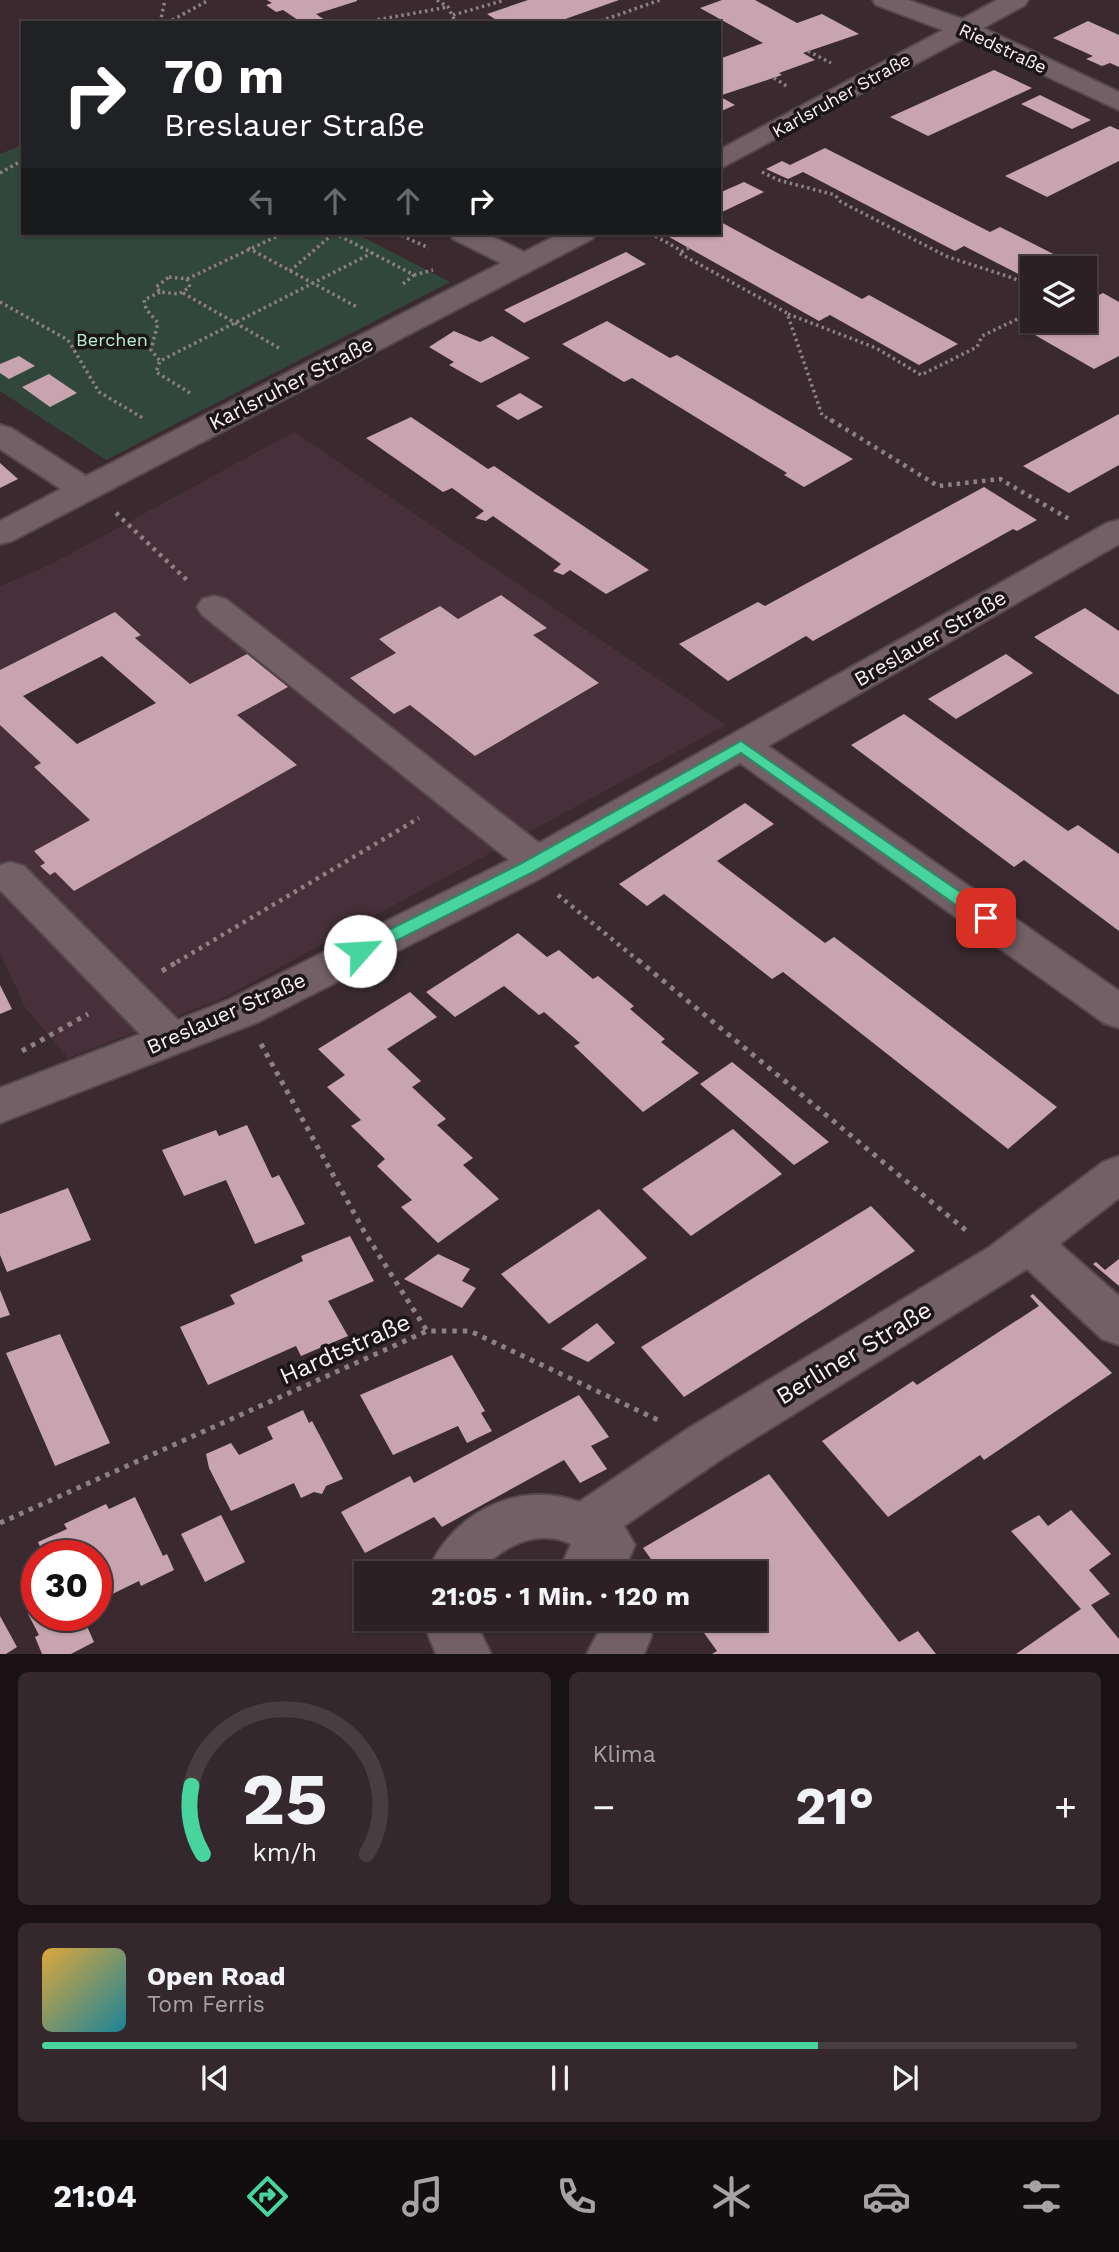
<!DOCTYPE html>
<html lang="de">
<head>
<meta charset="utf-8">
<style>
	:root { --surface:#2c2024; --page:#34282c; --text:#f1f3f6; --muted:#a6a3a6; --line:#483e41; --accent:#47d49d }
	body { margin:0; font-family:"Work Sans",sans-serif; background:var(--page); color:var(--text); height:100vh; display:flex; flex-direction:column; font-size:26px; white-space:nowrap }
	* { box-sizing:border-box; margin:0 }
	p { font-size:23px; color:var(--muted) }
	.icon { flex:none; width:38px; height:38px; fill:none; stroke:currentColor; stroke-width:2; stroke-linecap:round; stroke-linejoin:round }
	.map { position:relative; height:1654px; overflow:hidden }
	.sheet { display:flex; flex-direction:column; gap:18px; padding:18px; background:#181214; flex:1 }
	.sheet>* { flex:none }
	.top-card { position:absolute; left:21px; top:21px; width:700px; height:214px; border-radius:0px; box-shadow:0 2px 5px #0004,0 0 0 2px var(--line); background:#202124; color:#fff; overflow:hidden }
	.controls { position:absolute; left:1020px; top:256px; display:grid; gap:14px }
	.controls a { display:grid; place-items:center; width:77px; height:77px; border-radius:0px; background:var(--surface); box-shadow:0 2px 5px #0004,0 0 0 2px var(--line); font-size:35px }
	.speed { position:absolute; left:21px; top:1540px; display:flex; gap:14px; font-size:35px; font-weight:700; text-align:center }
	.speed>* { display:grid; place-content:center; width:91px; height:91px; border-radius:50%; background:var(--surface); box-shadow:0 2px 5px #0004,0 0 0 2px var(--line); line-height:1 }
	.speed .limit { border:10px solid #d22; background:#fff; color:#111 }
	.pin { position:absolute; display:grid; place-items:center; width:60px; height:60px; color:#fff; margin:-30px; border-radius:14px; box-shadow:0 4px 10px #0006 }
	.me { position:absolute; width:77px; margin:-38px; rotate:64deg; stroke-linejoin:round; filter:drop-shadow(0 0 5px #0008) }
	.turn { display:flex; align-items:center; gap:24px; height:147px; padding:0 28px; font-size:32px }
	.turn .icon { width:91px; height:91px; stroke-width:2.5 }
	.turn b { display:block; font-size:49px; line-height:60px }
	.lanes { display:flex; align-items:center; height:66px; padding:0 28px; background:#0003; justify-content:center; gap:35px; direction:ltr }
	.lanes .off { opacity:.35 }
	.big { font-size:52px; font-weight:700; line-height:1.1 }
	.sheet .tile { flex:1; display:flex; flex-direction:column; justify-content:center; gap:10px; min-width:0; padding:0 24px; border-radius:10px; background:var(--page) }
	.sheet .dial { align-items:center; gap:0 }
	.dial svg { height:182px; overflow:visible; fill:none; stroke:var(--line); stroke-width:7; stroke-linecap:round; text-anchor:middle }
	.dial text { fill:var(--text); stroke:none }
	.song { display:flex; align-items:center; gap:21px }
	.cover { width:84px; height:84px; border-radius:10px; background:linear-gradient(135deg,hsl(40 70% 55%),hsl(190 70% 35%)) }
	.played { height:7px; border-radius:4px; background:linear-gradient(90deg,var(--accent) 75%,var(--line) 75%) }
	.keys { display:flex; justify-content:space-around; direction:ltr }
	.heat { display:flex; justify-content:space-between; align-items:center; font-size:38px; direction:ltr }
	.sheet .tiles { flex:1; display:grid; gap:18px; grid-template-columns:1fr 1fr }
	.tile:last-child { grid-column:span 2 }
	.trip { position:absolute; left:354px; top:1561px; width:413px; height:70px; border-radius:0px; background:var(--surface); box-shadow:0 2px 5px #0004,0 0 0 2px var(--line); font-weight:700; line-height:70px; text-align:center }
	.tabs { display:flex; height:112px; justify-content:space-around; align-items:center; background:#120d0e; color:var(--muted) }
	.tabs .icon { width:49px; height:49px }
	.tabs .on { color:var(--accent) }
	.tabs b { font-size:32px; color:var(--text) }
	.map>svg:first-child { display:block }
</style>
</head>
<body>
<div class="map">
<svg width="1119" height="1654" viewBox="0 0 1119 1654">
	<rect width="100%" height="100%" fill="#3a2a30"/>
	<path fill="#473039" fill-rule="evenodd" d="M294,432L726,725L223,998L68,1058L25,1007L0,953V725L41,763L34,768L90,820L34,851L45,863L40,866L50,875L55,872L74,890L297,765L237,715L190,684L135,638L141,634L115,612L0,670V586L48,566ZM501,595L546,627L533,635L599,684L475,756L410,705L394,714L350,679L396,653L379,639L439,606L458,619Z"/>
	<path fill="#31473c" d="M23,145V233H355L450,282L106,460L0,391V154Z"/>
	<path fill="#c7a4b0" fill-rule="evenodd" d="M267,0H357V1L316,14L329,23H291L298,20L283,10L276,12L266,5L272,3Z
		M528,0H619L554,23H501L487,14Z
		M722,0H755L797,23L822,14L859,34L803,53L815,60L779,73L782,75L719,96V59L763,43L700,8Z
		M1088,21L1119,35V67L1110,63L1102,66L1086,59L1093,56L1053,38Z
		M994,70L1032,88L928,136L890,117Z
		M1040,95L1091,120L1072,129L1021,104Z
		M719,96L735,105L719,112Z
		M1110,126L1119,130V161L1047,197L1005,176Z
		M825,148L990,232L1000,227L1081,268H1032V281L964,246L955,251L803,172L788,179L766,169L782,161L790,165Z
		M744,182L764,192L722,212L719,210V193Z
		M719,221L862,299L869,295L958,344L919,365L830,315L819,321L662,233H719Z
		M626,252L646,264L524,323L504,310Z
		M1103,293L1119,302V356L1094,369L1028,331L1049,320H1085V302Z
		M607,321L670,358L677,355L853,459L804,487L784,475L787,473L632,378L624,382L562,344Z
		M454,331L480,342L492,336L530,358L481,383L449,365L454,362L429,347Z
		M19,356L35,366L9,379L0,373V364Z
		M49,374L77,393L50,407L22,387Z
		M520,393L543,407L518,420L496,406Z
		M1119,414V465L1069,493L1023,466Z
		M411,417L488,469L494,466L649,570L606,594L570,570L563,575L553,571L561,564L493,516L486,521L475,518L484,511L452,488L443,492L366,438Z
		M0,463L18,479L0,488Z
		M984,487L1037,520L1017,531L1013,529L813,641L806,636L728,681L679,644L758,602L765,606Z
		M501,595L547,628L533,635L599,683L475,756L410,705L394,714L350,678L396,653L379,639L440,606L458,619Z
		M1085,608L1119,631V695L1034,637Z
		M115,612L141,635L135,638L190,684L247,654L288,687L237,715L297,765L74,891L55,872L50,875L40,866L45,863L34,851L90,820L34,767L41,763L0,725V670ZM102,656L156,703L77,744L23,696Z
		M1006,654L1033,673L956,719L928,699Z
		M904,714L1068,831L1078,825L1119,854V931L1024,860L1014,867L851,745Z
		M745,803L774,824L717,861L825,943L834,937L1057,1107L1008,1149L783,972L772,979L664,894L647,906L619,884Z
		M518,933L547,957L559,950L593,979L598,976L634,1006L630,1009L665,1039L661,1042L699,1073L643,1112L574,1046L580,1043L544,1012L539,1015L504,986L455,1017L426,992Z
		M0,985L12,1009L0,1014Z
		M410,992L437,1017L387,1049L421,1081L412,1087L446,1119L437,1125L473,1158L463,1165L499,1199L438,1243L401,1207L412,1200L377,1166L385,1159L351,1126L361,1120L327,1087L345,1075L318,1049Z
		M732,1062L758,1083L829,1142L794,1165L700,1084Z
		M247,1125L272,1178L279,1175L305,1224L255,1244L226,1180L184,1196L162,1150L216,1130L219,1136Z
		M733,1129L782,1174L691,1236L642,1189Z
		M68,1188L91,1240L7,1272L0,1255V1214Z
		M871,1206L915,1251L684,1397L641,1347Z
		M599,1209L647,1258L549,1324L501,1274Z
		M350,1236L374,1281L328,1301L348,1336L301,1356L296,1346L208,1385L180,1327L235,1304L230,1295L303,1261L301,1256Z
		M438,1254L470,1269L462,1281L476,1288L462,1308L404,1279Z
		M1119,1259V1286L1093,1264L1096,1262L1105,1270Z
		M0,1290L10,1315L0,1318Z
		M1033,1294L1112,1373L984,1460L980,1455L888,1517L822,1441L913,1381L917,1385L1039,1306L1030,1296Z
		M597,1323L615,1343L588,1362L561,1349Z
		M60,1334L110,1443L55,1466L6,1353Z
		M452,1355L485,1411L481,1413L492,1431L467,1443L458,1426L393,1455L360,1395Z
		M579,1395L609,1437L591,1446L607,1469L580,1483L564,1460L442,1527L434,1517L365,1553L341,1512L410,1476L414,1483Z
		M303,1410L309,1423L312,1421L343,1479L326,1486L322,1494L314,1492L301,1498L294,1483L231,1511L209,1468L206,1454L231,1443L239,1455L273,1439L267,1427Z
		M769,1474L899,1642L918,1631L936,1654H712L717,1651L694,1619H754V1573H661L643,1548Z
		M135,1497L163,1556L167,1554L174,1570L141,1586L139,1581L96,1602V1556H44L38,1542L67,1529L64,1524L106,1504L109,1509Z
		M1071,1510L1111,1554L1089,1570L1110,1594L1091,1605L1119,1639V1654H1016L1081,1609L1011,1531L1039,1515L1048,1526Z
		M221,1515L245,1562L205,1582L181,1534Z
		M37,1610V1615H82L94,1642L71,1654H42L35,1637L39,1635L28,1614Z
		M0,1616L17,1647L6,1654H0Z"/>
	<g fill="none" stroke-linecap="round" stroke-linejoin="round">
		<g stroke="#55474d" stroke-width="4">
			<path id="minor" d="M873,0H908L962,19L997,0H1028L1025,5L983,28L1119,92V110L964,38L719,169V150L943,30L876,5Z
				M449,233H485L524,252L561,233H596L592,239L12,541L0,544V521L61,489L0,449V425L11,428L86,476L501,263L453,239Z
				M1119,520V544L768,746L1119,991V1028L1104,1023L740,763L539,879L258,1022L0,1123V1088L140,1034L0,890V865L10,862L24,866L178,1020L228,1000L509,860L202,615L197,607L202,599L214,596L226,599L539,843L1107,523Z
				M1119,1156V1198L1060,1244L1119,1296V1345L1102,1339L1027,1269L723,1458L624,1526L635,1545L628,1561L620,1567L622,1573H570L564,1560L571,1544C537,1527 501,1547 479,1573H427C451,1514 517,1479 579,1502L689,1428L988,1248L1103,1162Z
				M422,1619H474L491,1654H436Z
				M601,1619H653L651,1637L644,1654H587L600,1629Z"/>
		</g>
		<path stroke="#8e8085" stroke-width="3.5" stroke-dasharray="2.5 3.5" stroke-linecap="butt" d="M437,0L448,7L456,23
			M453,15L505,0
			M160,23L165,0
			M167,23L209,0
			M360,23L448,7
			M595,23L660,0
			M808,51L831,63
			M774,78L788,87
			M762,172L778,180L835,195L841,202L948,257L1013,278L1032,288
			M0,173L23,160
			M334,233L414,275L403,284
			M396,233L429,248
			M650,233L682,251
			M248,248L357,307
			M689,248L679,253L787,313L822,415L834,422
			M290,271L334,233
			M414,275L433,270
			M169,277L187,279L190,287L179,294L160,292L156,287Z
			M187,279L284,233
			M160,292L144,300L146,309L158,323L151,350L160,361
			M183,293L279,348
			M0,302L68,340L99,392L143,418
			M788,314L876,348L921,375L977,347L982,336L1032,312
			M190,393L156,372L160,361L372,253"/>
		<path stroke="#8e8085" stroke-width="4.5" stroke-dasharray="3.5 5" stroke-linecap="butt" d="M831,420L938,486L1000,479L1069,519
			M116,513L189,582
			M558,895L640,962
			M177,962L419,818"/>
		<path stroke="#8e8085" stroke-width="5" stroke-dasharray="4.5 6" stroke-linecap="butt" d="M638,960L968,1232
			M162,971L180,960
			M261,1044L365,1233L427,1331
			M22,1051L88,1014
			M0,1523L427,1331H470L658,1420"/>
		<use href="#minor" fill="#736067" fill-rule="evenodd"/>
	</g>
	<path fill="#47d49d" stroke="#2e8a66" stroke-width="2" d="M741,741L992,914V922H980L741,753L531,873L366,956L360,958L352,951L355,947L520,864Z"/>
	<g text-anchor="middle" dominant-baseline="central" stroke-width="7" stroke-linejoin="round" paint-order="stroke">
		<g font-size="18" fill="#fbf0f4" stroke="#1c1517">
			<text transform="translate(1003 48) rotate(25)">Riedstraße</text>
			<text transform="translate(841 95) rotate(-29)">Karlsruher Straße</text>
		</g>
		<g font-size="18" fill="#b4f1d3" stroke="#1c1517">
			<text x="112" y="339">Berchen</text>
		</g>
		<g font-size="21" fill="#fbf0f4" stroke="#1c1517">
			<text transform="translate(291 383) rotate(-27)">Karlsruher Straße</text>
			<text transform="translate(930 638) rotate(-30)">Breslauer Straße</text>
			<text transform="translate(226 1013) rotate(-24)">Breslauer Straße</text>
		</g>
		<g font-size="24" fill="#fbf0f4" stroke="#1c1517">
			<text transform="translate(345 1349) rotate(-24)">Hardtstraße</text>
			<text transform="translate(854 1353) rotate(-31)">Berliner Straße</text>
		</g>
	</g>
</svg>
<div class="controls">
<a><svg class="icon" aria-label="layers" viewBox="0 0 24 24"><path d="M12 4l9 5-9 5-9-5zM3 14l9 5 9-5"/></svg></a>
</div>
<div class="speed"><div class="limit">30</div></div>
<div class="pin" style="left:986px;top:918px;background:#d93025"><svg class="icon" aria-label="arrive" viewBox="0 0 24 24"><path d="M6 21V4h12l-3 4 3 4H6"/></svg></div>
<svg class="me" style="left:360px;top:951px" viewBox="-20 -20 40 40"><circle r="19" fill="#fff"/><path d="M0-13L10 11 0 6-10 11z" fill="#47d49d"/></svg>
<div class="trip">21:05 · 1 Min. · 120 m</div>
<div class="top-card">
<div class="turn"><svg class="icon" aria-label="right" viewBox="0 0 24 24"><path d="M7 20v-9h11M14 6l5 5-5 5"/></svg><div><b>70 m</b>Breslauer Straße</div></div>
<div class="lanes"><svg class="icon off" aria-label="left" viewBox="0 0 24 24"><path d="M17 20v-9H6M10 6l-5 5 5 5"/></svg><svg class="icon off" aria-label="ahead" viewBox="0 0 24 24"><path d="M12 20V5M6 11l6-6 6 6"/></svg><svg class="icon off" aria-label="ahead" viewBox="0 0 24 24"><path d="M12 20V5M6 11l6-6 6 6"/></svg><svg class="icon" aria-label="right" viewBox="0 0 24 24"><path d="M7 20v-9h11M14 6l5 5-5 5"/></svg></div>
</div>
</div>
<section class="sheet">
<div class="tiles">
<div class="tile dial"><svg viewBox="0 0 100 80">
<path d="M14 69A42 42 0 1 1 86 69"/>
<path d="M14 69A42 42 0 0 1 9 39" stroke="#47d49d"/>
<text x="50" y="56" font-size="32" font-weight="700">25</text>
<text x="50" y="72" font-size="11">km/h</text>
</svg></div>
<div class="tile"><p>Klima</p>
<div class="heat"><a>−</a><b class="big">21°</b><a>+</a></div>
</div>
<div class="tile">
<div class="song"><i class="cover"></i><div><b>Open Road</b><p>Tom Ferris</p></div></div>
<div class="played"></div>
<div class="keys"><svg class="icon" aria-label="previous" viewBox="0 0 24 24"><path d="M18 5L8 12l10 7zM5 5v14"/></svg><svg class="icon" aria-label="pause" viewBox="0 0 24 24"><path d="M8 5v14M16 5v14"/></svg><svg class="icon" aria-label="next" viewBox="0 0 24 24"><path d="M6 5l10 7-10 7zM19 5v14"/></svg></div>
</div>
</div>
</section>
<nav class="tabs">
<b>21:04</b>
<svg class="icon on" aria-label="directions" viewBox="0 0 24 24"><path d="M12 3l9 9-9 9-9-9zM9 14v-3h6M13 9l2 2-2 2"/></svg>
<svg class="icon" aria-label="music" viewBox="0 0 24 24"><path d="M9 18V5l10-2v13"/><circle cx="6" cy="18" r="3"/><circle cx="16" cy="16" r="3"/></svg>
<svg class="icon" aria-label="phone" viewBox="0 0 24 24"><path d="M5 4h4l2 5-3 2q2 4 5 5l2-3 5 2v4C11 20 4 13 5 4z"/></svg>
<svg class="icon" aria-label="climate" viewBox="0 0 24 24"><path d="M12 3v18M4 7l16 10M4 17L20 7"/></svg>
<svg class="icon" aria-label="car" viewBox="0 0 24 24"><path d="M5 17H2v-5l4-1 3-4h7l3 4 3 1v5h-3M9 17h6M6 11h13"/><circle cx="7" cy="17" r="2"/><circle cx="17" cy="17" r="2"/></svg>
<svg class="icon" aria-label="filters" viewBox="0 0 24 24"><path d="M4 7h16M4 17h16"/><circle cx="9" cy="7" r="2"/><circle cx="15" cy="17" r="2"/></svg>
</nav>
</body>
</html>
